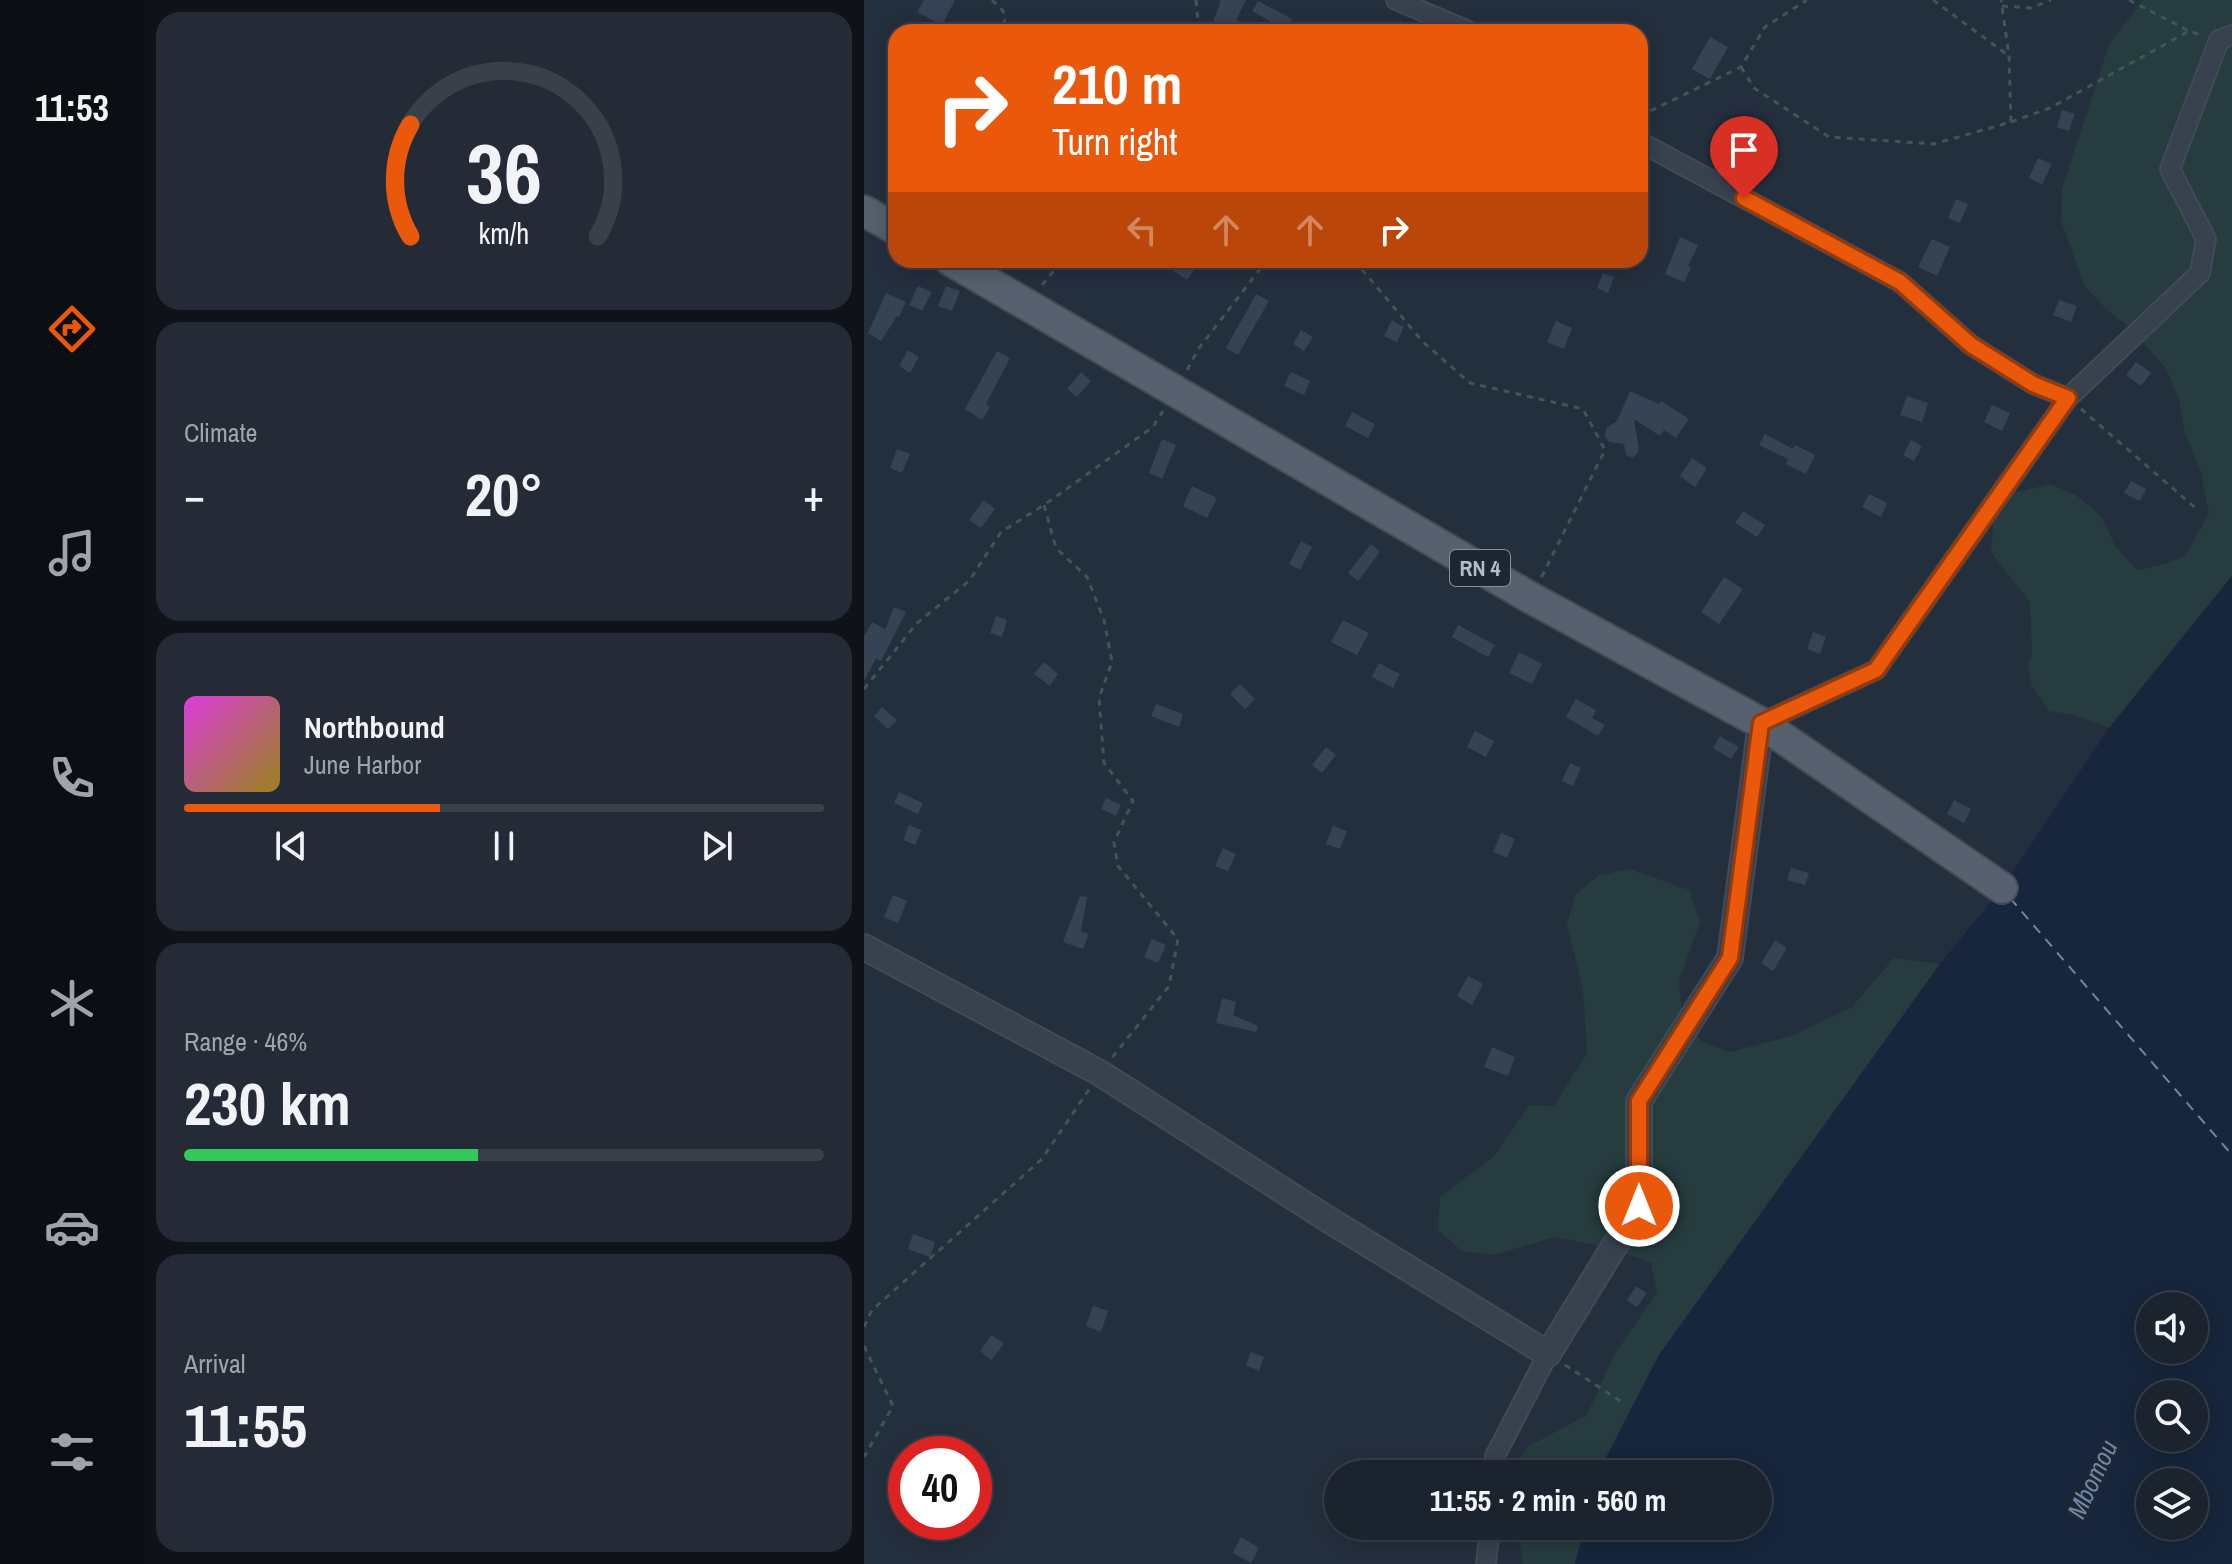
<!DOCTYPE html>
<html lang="en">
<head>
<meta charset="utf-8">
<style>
	:root { --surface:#1b232e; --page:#242b36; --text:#f1f3f6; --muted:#a0a4aa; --line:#39404a; --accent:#ea580c }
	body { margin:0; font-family:"Archivo Narrow",sans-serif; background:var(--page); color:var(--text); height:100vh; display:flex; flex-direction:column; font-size:30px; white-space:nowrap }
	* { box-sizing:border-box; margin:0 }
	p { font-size:26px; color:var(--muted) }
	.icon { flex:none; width:44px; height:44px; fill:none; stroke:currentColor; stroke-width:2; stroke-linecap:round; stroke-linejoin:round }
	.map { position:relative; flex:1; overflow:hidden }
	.side { display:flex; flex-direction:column; gap:12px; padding:12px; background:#0f1319; width:720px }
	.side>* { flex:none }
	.banner { position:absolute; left:24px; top:24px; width:760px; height:244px; border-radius:24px; box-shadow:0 4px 20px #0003,0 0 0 2px var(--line); background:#ea580c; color:#fff; overflow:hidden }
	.tools { position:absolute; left:1272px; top:1292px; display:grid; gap:16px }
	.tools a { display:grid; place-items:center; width:72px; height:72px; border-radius:50%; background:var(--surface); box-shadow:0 4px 20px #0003,0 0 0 2px var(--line); font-size:40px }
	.speed { position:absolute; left:24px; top:1436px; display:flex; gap:16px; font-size:40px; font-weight:700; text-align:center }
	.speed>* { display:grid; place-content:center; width:104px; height:104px; border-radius:50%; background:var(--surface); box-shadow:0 4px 20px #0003,0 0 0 2px var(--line); line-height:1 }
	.speed .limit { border:12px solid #d22; background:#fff; color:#111 }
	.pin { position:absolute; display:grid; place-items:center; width:68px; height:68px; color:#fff; margin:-82px -34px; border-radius:50% 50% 50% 0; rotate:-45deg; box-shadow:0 0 8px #0007 }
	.pin .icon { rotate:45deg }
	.me { position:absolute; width:88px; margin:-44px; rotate:0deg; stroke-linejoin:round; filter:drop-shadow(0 0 6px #0008) }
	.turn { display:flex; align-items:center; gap:28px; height:168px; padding:0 32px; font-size:36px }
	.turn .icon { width:104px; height:104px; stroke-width:2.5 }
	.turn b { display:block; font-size:56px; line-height:68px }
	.lanes { display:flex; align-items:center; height:76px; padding:0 32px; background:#0003; justify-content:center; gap:40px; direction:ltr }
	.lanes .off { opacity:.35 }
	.big { font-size:60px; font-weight:700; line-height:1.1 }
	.side .card { flex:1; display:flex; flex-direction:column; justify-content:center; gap:12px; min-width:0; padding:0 28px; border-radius:24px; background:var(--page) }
	.side .dial { align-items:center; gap:0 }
	.dial svg { height:208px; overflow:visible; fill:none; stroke:var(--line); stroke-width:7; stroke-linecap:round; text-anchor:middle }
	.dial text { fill:var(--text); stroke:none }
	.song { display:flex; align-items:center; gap:24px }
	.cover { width:96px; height:96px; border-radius:12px; background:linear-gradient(135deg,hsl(300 70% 55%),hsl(50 70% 35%)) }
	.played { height:8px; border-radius:4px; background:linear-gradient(90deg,var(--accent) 40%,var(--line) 40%) }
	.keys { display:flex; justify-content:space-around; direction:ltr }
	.heat { display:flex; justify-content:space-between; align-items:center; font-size:44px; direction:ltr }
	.charge { height:12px; border-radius:6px; background:linear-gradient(90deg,#34c759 46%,var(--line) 0) }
	.trip { position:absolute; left:460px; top:1460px; width:448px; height:80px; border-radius:40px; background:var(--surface); box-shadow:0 4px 20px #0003,0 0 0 2px var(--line); font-weight:700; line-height:80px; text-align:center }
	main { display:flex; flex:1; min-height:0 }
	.tabs { display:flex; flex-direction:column; width:144px; justify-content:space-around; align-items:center; background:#0b0e12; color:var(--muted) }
	.tabs .icon { width:56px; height:56px }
	.tabs .selected { color:var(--accent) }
	.tabs b { font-size:36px; color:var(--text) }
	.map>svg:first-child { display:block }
</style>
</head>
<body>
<main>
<nav class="tabs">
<b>11:53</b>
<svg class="icon selected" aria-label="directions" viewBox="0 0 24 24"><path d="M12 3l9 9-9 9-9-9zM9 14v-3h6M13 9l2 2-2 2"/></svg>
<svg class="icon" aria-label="music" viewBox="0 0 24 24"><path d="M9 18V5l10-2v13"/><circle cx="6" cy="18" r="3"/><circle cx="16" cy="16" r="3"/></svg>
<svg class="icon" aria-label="phone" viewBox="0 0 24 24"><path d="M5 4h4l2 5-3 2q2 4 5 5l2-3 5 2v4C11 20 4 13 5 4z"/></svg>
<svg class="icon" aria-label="climate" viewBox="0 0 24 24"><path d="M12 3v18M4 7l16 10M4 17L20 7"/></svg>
<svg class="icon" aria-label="car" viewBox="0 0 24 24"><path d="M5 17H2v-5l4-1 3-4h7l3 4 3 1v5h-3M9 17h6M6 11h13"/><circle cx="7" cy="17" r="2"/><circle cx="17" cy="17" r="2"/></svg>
<svg class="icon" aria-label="filters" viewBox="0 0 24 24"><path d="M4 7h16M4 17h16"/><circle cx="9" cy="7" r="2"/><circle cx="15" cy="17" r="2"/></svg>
</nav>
<section class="side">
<div class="card dial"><svg viewBox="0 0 100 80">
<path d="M14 69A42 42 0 1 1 86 69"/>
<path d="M14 69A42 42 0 0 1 14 26" stroke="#ea580c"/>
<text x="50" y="56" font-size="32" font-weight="700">36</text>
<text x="50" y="72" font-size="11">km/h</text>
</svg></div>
<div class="card"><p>Climate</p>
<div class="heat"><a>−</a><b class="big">20°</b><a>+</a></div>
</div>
<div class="card">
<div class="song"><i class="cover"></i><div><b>Northbound</b><p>June Harbor</p></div></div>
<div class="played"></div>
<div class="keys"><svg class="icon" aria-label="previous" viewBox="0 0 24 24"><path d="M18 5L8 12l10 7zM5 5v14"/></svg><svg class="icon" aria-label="pause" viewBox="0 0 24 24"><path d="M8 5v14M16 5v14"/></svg><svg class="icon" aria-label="next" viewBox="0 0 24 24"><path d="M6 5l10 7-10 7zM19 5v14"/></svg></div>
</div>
<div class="card"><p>Range · 46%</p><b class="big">230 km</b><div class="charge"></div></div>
<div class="card"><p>Arrival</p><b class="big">11:55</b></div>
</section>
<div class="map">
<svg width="1368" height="1564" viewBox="0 0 1368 1564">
	<rect width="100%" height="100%" fill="#242f3e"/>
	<path fill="#263c3f" d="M1279,0H1368V576L1245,728L1211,715L1185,711L1168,686L1164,666L1168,654L1166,602L1127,552L1130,514L1149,493L1186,484L1212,495L1238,517L1251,546L1273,570L1302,564L1322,555L1345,513L1337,472L1321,433L1315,400L1303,370L1269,330L1243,310L1221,287L1197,221L1198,189L1245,44Z
		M766,869L825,890L836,922L815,981L818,1014L837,1041L866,1052L928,1036L988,1007L1030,958L1076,964L795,1355L735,1474H645L665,1446L723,1415L750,1355L793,1293L787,1262L742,1247L691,1237L630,1255L598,1251L574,1230L576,1197L629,1157L666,1105L690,1106L723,1053L719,989L703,925L711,895L735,875Z
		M653,1526H721L711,1564H659Z"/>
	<path fill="#17263c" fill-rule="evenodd" d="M1368,576V1564H711L721,1526H894V1474H735L737,1467L795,1355L1076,964L1138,888L1245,728ZM1286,1306H1330V1350H1286ZM1286,1394H1330V1438H1286ZM1286,1482H1330V1526H1286Z"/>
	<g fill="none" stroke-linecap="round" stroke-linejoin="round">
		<path stroke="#6d86a8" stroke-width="2" stroke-dasharray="10 8" stroke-linecap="butt" d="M1146,898L1368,1155"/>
	</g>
	<path fill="#364354" d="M60,0H91L78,25L53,12Z
		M357,0H382L372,20L377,22L374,32H360L347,28Z
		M394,1L428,19L422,30L388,11Z
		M846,37L864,47L846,79L828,69Z
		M1198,110L1211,114L1205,131L1193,127Z
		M1174,158L1188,164L1178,185L1165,178Z
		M1092,199L1104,204L1096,223L1084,218Z
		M816,237L834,245L824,266L827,268L820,282L801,274Z
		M1068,239L1086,247L1073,276L1054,267Z
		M293,260H326L333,265L323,280Z
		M739,273L750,277L744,293L733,288Z
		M54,286L68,292L58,311L45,305Z
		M82,286L96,291L88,311L74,306Z
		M22,293L42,302L35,317L33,316L17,341L4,333Z
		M392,294L405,301L374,355L362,348Z
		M1195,300L1213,306L1207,322L1189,315Z
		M528,320L540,327L533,342L520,336Z
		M692,321L708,328L700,349L683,342Z
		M437,330L449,337L440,351L429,344Z
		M44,350L55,357L46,373L35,366Z
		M133,351L146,358L122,404L126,407L118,420L101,409Z
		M1272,362L1287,373L1277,386L1262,375Z
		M217,372L227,381L213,397L203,389Z
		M427,372L446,381L440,395L420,386Z
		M766,391L795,404L797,401L825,419L812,438L800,430L796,436L770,419L775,451L769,458L762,455L760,444L745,442L741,436L742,428L753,421Z
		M1043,396L1064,403L1058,422L1036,415Z
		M1128,405L1146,413L1138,431L1120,422Z
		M488,412L511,424L504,438L481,426Z
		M901,434L929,449L931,445L951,455L942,474L922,464L924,459L895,445Z
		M298,439L312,445L298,479L285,473Z
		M1047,440L1058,446L1050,461L1039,455Z
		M33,449L46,454L38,473L26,468Z
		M828,458L843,468L831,487L816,476Z
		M1267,481L1282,489L1276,501L1260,493Z
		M328,486L353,498L343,518L319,506Z
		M1005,494L1023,503L1017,517L998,507Z
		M120,500L131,509L117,528L105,520Z
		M879,511L901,525L893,537L871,523Z
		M437,541L448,547L436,570L425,564Z
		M507,544L516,552L494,581L484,573Z
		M860,577L879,589L855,624L837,612Z
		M30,607L42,612L17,661L12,658L0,681V636L8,622L21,629Z
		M132,616L143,620L138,637L126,633Z
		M479,620L505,633L493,655L467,642Z
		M594,625L631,645L624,657L588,637Z
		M949,632L962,637L956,654L943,649Z
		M655,652L678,664L668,684L645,673Z
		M180,662L194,674L186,686L170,674Z
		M515,663L536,674L529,688L508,677Z
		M376,684L391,699L381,709L366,694Z
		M712,699L732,710L728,718L741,725L734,736L702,717Z
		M292,704L319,714L315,727L287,716Z
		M18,707L33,720L24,729L10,716Z
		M611,731L630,741L622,757L603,747Z
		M856,736L875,747L867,759L849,748Z
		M462,747L472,755L458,773L448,765Z
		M706,763L717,768L709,786L698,781Z
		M35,792L59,803L54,814L30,803Z
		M242,798L257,805L252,816L237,809Z
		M1090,800L1107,809L1100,823L1083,814Z
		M45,825L58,830L51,845L39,840Z
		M469,826L483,831L476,849L462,844Z
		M637,833L651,839L643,858L629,852Z
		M359,848L372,854L364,871L351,866Z
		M927,868L945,873L941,885L923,880Z
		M29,895L43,901L34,923L20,917Z
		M216,896L223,897L217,931L225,934L219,949L199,942Z
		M288,939L302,945L294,963L280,957Z
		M911,940L923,948L909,971L897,963Z
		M604,976L619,984L608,1005L593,996Z
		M358,998L372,1002L369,1015L394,1026L392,1032L352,1023Z
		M628,1047L651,1057L644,1076L620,1067Z
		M49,1234L71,1242L66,1257L44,1249Z
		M772,1286L783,1293L773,1307L763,1300Z
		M229,1306L244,1311L237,1332L222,1326Z
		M128,1335L140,1344L127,1360L116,1351Z
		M387,1352L400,1357L395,1371L382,1365Z
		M377,1537L395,1548L387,1563L369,1553Z"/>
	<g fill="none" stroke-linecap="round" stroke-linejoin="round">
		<g stroke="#414a57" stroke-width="22">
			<path id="minor" d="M532,0L607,32
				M776,142L1036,282L1107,345L1169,384L1204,398
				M897,723L1012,670L1204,398L1336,273L1342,239L1306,169L1355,40L1368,35
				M629,1474L631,1456L684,1354
				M622,1564L626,1526"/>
		</g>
		<g stroke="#414a57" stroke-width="28">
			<path id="tertiary" d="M0,947L236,1073L462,1218L684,1354L775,1206V1101L866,958L897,723"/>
		</g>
		<g stroke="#414a57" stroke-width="34">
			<path id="primary" d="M0,211L32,229
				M86,260L667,598L897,723L1138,888"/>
		</g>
		<path stroke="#3f5557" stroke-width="3" stroke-dasharray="6 6" stroke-linecap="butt" d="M128,0L139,11L142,32
			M332,0L335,32
			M1069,0L1145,56
			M1265,0L1325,31
			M1138,6L1167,8L1187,0
			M534,32L536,20
			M877,67L890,88L965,137L1070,144L1147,122L1145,56L1137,0
			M776,116L877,67L901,27L943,0
			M1147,122L1186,108L1325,31L1340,36
			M490,260L559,342L606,383L719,409L741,450L676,580
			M178,285L199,260
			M323,370L335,348L403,260
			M1217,409L1335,511
			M180,505L192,548L223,577L240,620L248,662L235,698L240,763L269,801L250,842L254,866L314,939L305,986L247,1059
			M0,689L53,623L105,581L137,532L180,505L289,427L299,411
			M0,1327L8,1310L178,1159L226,1088
			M0,1346L29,1406L0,1457
			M701,1365L758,1402"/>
		<use href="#minor" stroke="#38414e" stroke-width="18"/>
		<use href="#tertiary" stroke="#38414e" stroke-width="24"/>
		<use href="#primary" stroke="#56606e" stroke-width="30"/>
	</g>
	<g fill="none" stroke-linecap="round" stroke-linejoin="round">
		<g stroke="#983908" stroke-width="20">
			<path id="route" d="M775,1206V1101L866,958L897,723L1012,670L1204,398L1169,384L1107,345L1036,282L880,198"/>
		</g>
		<use href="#route" stroke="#ea580c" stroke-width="14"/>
	</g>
	<g text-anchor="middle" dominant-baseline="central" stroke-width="8" stroke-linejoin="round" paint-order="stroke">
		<rect fill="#1d2633" stroke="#878f9c" stroke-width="2" x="586" y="550" width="60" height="36" rx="6"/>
		<g font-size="22" font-weight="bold" fill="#b4bcc9">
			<text x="616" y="568">RN 4</text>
		</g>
		<g font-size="26" font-style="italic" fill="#6d86a8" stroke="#1d2633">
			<text transform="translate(1228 1479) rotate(-65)">Mbomou</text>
		</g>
	</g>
</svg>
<div class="tools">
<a><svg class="icon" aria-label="sound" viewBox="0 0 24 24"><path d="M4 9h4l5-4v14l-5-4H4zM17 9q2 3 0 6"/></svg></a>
<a><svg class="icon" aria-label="search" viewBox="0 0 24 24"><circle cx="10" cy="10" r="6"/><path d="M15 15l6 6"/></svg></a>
<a><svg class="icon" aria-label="layers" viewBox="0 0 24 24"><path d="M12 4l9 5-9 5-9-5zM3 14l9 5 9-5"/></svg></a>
</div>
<div class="speed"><div class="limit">40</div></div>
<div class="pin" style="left:880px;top:198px;background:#d93025"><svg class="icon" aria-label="arrive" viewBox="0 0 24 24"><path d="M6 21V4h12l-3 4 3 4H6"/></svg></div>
<svg class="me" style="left:775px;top:1206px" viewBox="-20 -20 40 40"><circle r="17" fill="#ea580c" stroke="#fff" stroke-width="3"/><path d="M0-11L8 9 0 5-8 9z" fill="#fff"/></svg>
<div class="trip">11:55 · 2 min · 560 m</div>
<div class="banner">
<div class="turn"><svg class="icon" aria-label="right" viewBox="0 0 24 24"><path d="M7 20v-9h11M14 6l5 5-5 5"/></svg><div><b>210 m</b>Turn right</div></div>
<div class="lanes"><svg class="icon off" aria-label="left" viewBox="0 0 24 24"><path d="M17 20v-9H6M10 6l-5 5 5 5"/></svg><svg class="icon off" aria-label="ahead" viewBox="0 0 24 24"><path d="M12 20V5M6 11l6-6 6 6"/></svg><svg class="icon off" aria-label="ahead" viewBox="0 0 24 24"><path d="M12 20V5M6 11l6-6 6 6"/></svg><svg class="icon" aria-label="right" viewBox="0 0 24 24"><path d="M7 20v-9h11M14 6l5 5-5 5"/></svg></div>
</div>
</div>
</main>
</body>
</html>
